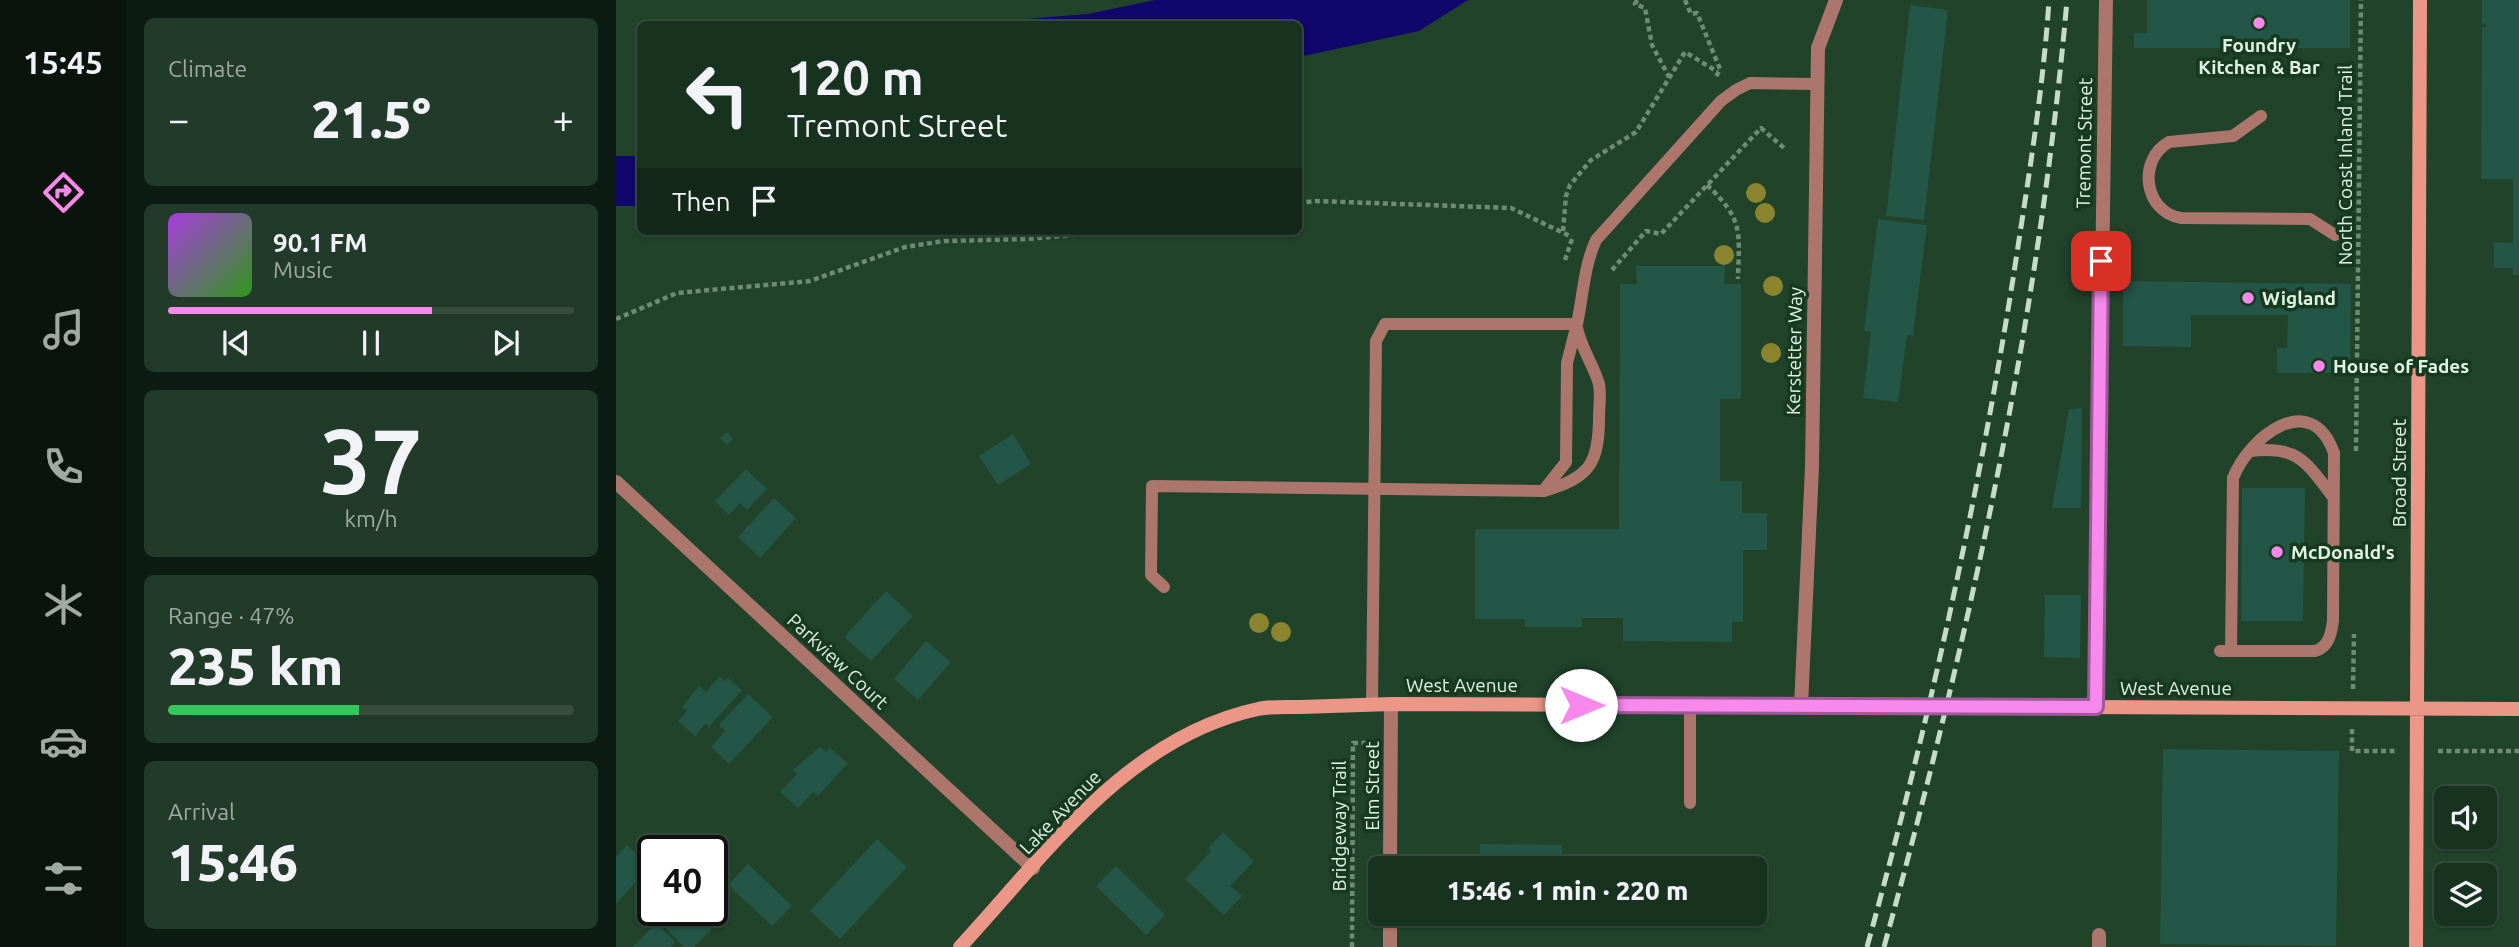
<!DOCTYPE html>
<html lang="en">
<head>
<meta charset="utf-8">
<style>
	:root { --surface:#183220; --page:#213a29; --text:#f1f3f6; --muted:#9faaa5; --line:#364d3e; --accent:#f788ec }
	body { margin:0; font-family:Ubuntu,sans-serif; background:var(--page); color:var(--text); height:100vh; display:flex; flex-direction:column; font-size:26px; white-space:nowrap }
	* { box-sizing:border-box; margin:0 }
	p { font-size:23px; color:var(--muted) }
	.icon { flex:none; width:38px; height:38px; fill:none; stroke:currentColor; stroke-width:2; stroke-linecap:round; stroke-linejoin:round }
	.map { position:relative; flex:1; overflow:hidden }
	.sheet { display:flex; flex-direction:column; gap:18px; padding:18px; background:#0d1c12; width:490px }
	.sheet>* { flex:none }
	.guide { position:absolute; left:21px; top:21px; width:665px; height:214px; border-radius:10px; box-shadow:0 2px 5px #0004,0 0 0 2px var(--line); background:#183220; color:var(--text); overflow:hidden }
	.tools { position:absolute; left:1818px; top:786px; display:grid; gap:14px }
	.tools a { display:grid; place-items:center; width:63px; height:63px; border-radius:10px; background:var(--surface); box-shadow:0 2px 5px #0004,0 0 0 2px var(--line); font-size:35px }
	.speed { position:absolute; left:21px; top:835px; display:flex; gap:14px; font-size:35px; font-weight:700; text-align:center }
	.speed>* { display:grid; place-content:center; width:91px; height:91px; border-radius:50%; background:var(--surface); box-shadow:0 2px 5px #0004,0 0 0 2px var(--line); line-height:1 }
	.speed .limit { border:4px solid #111; border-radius:10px; background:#fff; color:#111 }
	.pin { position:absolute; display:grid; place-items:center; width:60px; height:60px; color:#fff; margin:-30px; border-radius:14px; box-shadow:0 4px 10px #0006 }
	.me { position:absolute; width:77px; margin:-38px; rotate:90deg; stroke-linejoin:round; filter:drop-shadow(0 0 5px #0008) }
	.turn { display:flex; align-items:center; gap:24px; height:147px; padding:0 35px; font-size:32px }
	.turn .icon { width:91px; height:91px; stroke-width:2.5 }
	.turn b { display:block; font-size:49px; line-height:60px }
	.then { display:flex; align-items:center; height:66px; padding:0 35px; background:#0003; gap:14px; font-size:26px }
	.big { font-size:52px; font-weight:800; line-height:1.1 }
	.sheet .widget { flex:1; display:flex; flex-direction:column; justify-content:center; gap:10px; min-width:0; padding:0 24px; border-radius:10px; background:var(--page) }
	.sheet .dial { align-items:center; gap:0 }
	.dial b { font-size:91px; line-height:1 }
	.song { display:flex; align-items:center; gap:21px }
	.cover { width:84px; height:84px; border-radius:10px; background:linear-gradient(135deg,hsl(280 70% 55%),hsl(110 70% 35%)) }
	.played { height:7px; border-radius:4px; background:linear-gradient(90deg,var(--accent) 65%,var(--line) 65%) }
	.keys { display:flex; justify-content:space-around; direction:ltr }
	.heat { display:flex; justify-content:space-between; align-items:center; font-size:38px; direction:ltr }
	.charge { height:10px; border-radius:5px; background:linear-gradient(90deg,#34c759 47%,var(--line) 0) }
	.trip { position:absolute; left:752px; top:856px; width:399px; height:70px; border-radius:10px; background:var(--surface); box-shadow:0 2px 5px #0004,0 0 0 2px var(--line); font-weight:800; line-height:70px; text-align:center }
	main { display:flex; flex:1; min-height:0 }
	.dock { display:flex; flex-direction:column; width:126px; justify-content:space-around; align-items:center; background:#0a140d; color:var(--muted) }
	.dock .icon { width:49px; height:49px }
	.dock .on { color:var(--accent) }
	.dock b { font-size:32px; color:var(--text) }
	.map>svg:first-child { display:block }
</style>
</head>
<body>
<main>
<nav class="dock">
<b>15:45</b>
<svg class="icon on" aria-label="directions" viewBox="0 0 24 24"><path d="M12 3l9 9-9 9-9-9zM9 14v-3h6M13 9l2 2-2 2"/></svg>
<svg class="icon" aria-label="music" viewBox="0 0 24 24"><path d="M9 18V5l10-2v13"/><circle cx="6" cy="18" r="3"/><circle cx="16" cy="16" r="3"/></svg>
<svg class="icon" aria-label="phone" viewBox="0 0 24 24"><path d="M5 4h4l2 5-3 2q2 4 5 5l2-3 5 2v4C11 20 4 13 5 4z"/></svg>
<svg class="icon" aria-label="climate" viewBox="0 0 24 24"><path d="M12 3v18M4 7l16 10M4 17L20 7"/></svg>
<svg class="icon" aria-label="car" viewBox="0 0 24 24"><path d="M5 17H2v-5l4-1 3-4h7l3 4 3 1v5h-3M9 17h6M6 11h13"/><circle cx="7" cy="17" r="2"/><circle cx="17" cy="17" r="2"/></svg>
<svg class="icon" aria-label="filters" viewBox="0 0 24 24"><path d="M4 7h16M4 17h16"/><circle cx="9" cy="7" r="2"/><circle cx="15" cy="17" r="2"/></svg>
</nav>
<section class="sheet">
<div class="widget"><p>Climate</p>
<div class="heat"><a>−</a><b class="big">21.5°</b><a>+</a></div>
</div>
<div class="widget">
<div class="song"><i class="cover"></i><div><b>90.1 FM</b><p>Music</p></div></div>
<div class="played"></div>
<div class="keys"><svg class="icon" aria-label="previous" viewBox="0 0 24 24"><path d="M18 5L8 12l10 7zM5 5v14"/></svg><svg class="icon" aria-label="pause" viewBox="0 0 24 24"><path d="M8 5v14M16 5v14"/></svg><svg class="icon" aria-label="next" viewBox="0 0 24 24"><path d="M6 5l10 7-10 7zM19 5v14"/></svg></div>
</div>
<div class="widget dial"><b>37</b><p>km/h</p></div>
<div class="widget"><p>Range · 47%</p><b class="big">235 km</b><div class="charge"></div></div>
<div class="widget"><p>Arrival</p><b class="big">15:46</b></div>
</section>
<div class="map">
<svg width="1903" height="947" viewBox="0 0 1903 947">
	<rect width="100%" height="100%" fill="#20432a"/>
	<path fill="#10066c" d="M539,0H852L803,31L683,57L682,24H405L410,19L472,14Z
		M0,156H24V206H0Z"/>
	<path fill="#235646" d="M1531,0H1734V48H1518V33H1531Z
		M1866,0H1903V275H1897V268H1878V242L1897,243V179H1865L1866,27H1870L1869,23L1866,24Z
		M1294,5L1332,10L1308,220L1270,216Z
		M1262,219L1311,225L1297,336L1291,335L1282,402L1247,398L1255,332L1248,331Z
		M1020,266H1109L1108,284H1125V399H1104V481H1126V513H1151V550H1127V622H1116V642L1007,641V618H966V627H909V619H859V529H1003L1004,284H1021Z
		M1507,281L1735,284L1734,373H1661V348H1671L1672,315H1575V347L1507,346Z
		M1466,408L1465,508H1436L1453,409Z
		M111,432L117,439L111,445L104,438Z
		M397,434L415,464L382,485L363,456Z
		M130,469L151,489L131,510L124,503L113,515L99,501Z
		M1626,488H1689L1687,621H1625Z
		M158,498L180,518L144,558L122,537Z
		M270,591L297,616L255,661L228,637Z
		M1429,595H1465L1464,658L1428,657Z
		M310,641L335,662L302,700L278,679Z
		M104,676L109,681L112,678L126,690L93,727L90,723L79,736L62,721L71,711L66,707L83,686L90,692Z
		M132,694L157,717L113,764L95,747L109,731L103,725Z
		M204,747L210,752L214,748L232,763L202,796L197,792L182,808L164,792L181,774L177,770Z
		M1547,749L1723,751L1720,946L1544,944Z
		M607,832L638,861L614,886L626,896L608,915L569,879L595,851L592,848Z
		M261,839L291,867L224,939L194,911Z
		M864,844L946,845V868H864Z
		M11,845L34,866L0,904V857Z
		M132,864L176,906L156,926L112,885Z
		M500,866L549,915L530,935L480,886Z
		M44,910H78L96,929L78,947H68L38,916Z
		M40,923L59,942L55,947H17Z"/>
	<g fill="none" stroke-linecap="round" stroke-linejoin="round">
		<path stroke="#6e8b75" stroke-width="4.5" stroke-dasharray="5 3.5" stroke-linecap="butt" d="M1021,0L1019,4L1029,8L1036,45L1053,77
			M1069,0L1075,14L1081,13L1104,69L1099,79
			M1091,185C1128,220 1123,231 1122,279
			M682,203L700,201L895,208L956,237
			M947,231L950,196L954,185L975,160L1020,132L1069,52L1102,72
			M949,260L957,236
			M996,270L1030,231L1045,234L1145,128L1168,148
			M0,319L61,293L194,281L289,247L328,241L411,239L501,231
			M1740,451L1745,0
			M1737,689L1738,634
			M1736,729V751H1782
			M1822,751H1903
			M736,947L737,743H753"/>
		<path stroke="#ac766c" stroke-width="12" d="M1645,116L1617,136L1553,142C1521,160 1528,212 1565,218L1694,219L1719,235
			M1634,451C1682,445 1690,462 1717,497
			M928,491C973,478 983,464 983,417C983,407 985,394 983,384C977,364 966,350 961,328
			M548,587L535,575L536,486L927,491L950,462L951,363L961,324
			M1604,651H1699C1713,647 1715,634 1717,621L1718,453C1695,388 1633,437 1617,478L1615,651
			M756,705L760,341L769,324H961C967,296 968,266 980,240L1105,101L1120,90L1134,83L1200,84
			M1074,706V803"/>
		<path stroke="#ac766c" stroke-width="14" d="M0,482L417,868
			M1185,706L1196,467L1202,48L1220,0
			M1480,707L1490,0
			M774,868L775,704
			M1483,935V947
			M774,947V914"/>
		<path stroke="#ec9687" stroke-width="14" d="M344,947C430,854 511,737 642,709C655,706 671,707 685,707C715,706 745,705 775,704L1903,709
			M1800,947L1804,0"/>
		<path stroke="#c5dcc9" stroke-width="5" stroke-dasharray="14 7" stroke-linecap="butt" d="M1251,947C1312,727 1361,504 1397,279C1411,187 1427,93 1433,0
			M1268,947C1353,638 1423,320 1451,0"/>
	</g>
	<g fill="#8b842f">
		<circle cx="1140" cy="193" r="10"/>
		<circle cx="1149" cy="213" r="10"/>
		<circle cx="1108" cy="255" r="10"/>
		<circle cx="1157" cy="286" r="10"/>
		<circle cx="1155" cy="353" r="10"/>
		<circle cx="643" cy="623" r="10"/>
		<circle cx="665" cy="632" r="10"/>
	</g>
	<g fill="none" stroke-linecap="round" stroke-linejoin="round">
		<g stroke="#a15899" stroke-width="18">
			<path id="route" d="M965,705L1480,707L1485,261"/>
		</g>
		<use href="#route" stroke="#f788ec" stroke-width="12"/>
	</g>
	<g fill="#f788ec" stroke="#163920" stroke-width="2.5">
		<circle cx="1643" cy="23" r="7"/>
		<circle cx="1632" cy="298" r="7"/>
		<circle cx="1703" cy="366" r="7"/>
		<circle cx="1661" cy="552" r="7"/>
	</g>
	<g text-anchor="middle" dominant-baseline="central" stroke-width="7" stroke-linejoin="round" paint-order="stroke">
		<g font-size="19" font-weight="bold" fill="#e0f4e3" stroke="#163920" text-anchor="start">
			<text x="1643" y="45" text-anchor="middle">Foundry<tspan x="1643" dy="22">Kitchen &amp; Bar</tspan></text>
			<text x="1646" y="298">Wigland</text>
			<text x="1717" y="366">House of Fades</text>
			<text x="1675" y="552">McDonald's</text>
		</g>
		<g font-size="19" fill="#e0f4e3" stroke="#163920">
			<text transform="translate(1468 143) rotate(-89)">Tremont Street</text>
			<text transform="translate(1729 165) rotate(-90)">North Coast Inland Trail</text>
			<text transform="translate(1178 351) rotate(-89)">Kerstetter Way</text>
			<text transform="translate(1783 473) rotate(-90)">Broad Street</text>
			<text transform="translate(222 661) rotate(43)">Parkview Court</text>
			<text x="846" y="685">West Avenue</text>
			<text x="1560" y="688">West Avenue</text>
			<text transform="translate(756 786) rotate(-90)">Elm Street</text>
			<text transform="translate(444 812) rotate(-46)">Lake Avenue</text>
			<text transform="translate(723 826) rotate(-90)">Bridgeway Trail</text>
		</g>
	</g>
</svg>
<div class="tools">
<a><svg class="icon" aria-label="sound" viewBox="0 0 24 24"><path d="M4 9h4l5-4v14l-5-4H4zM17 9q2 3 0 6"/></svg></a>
<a><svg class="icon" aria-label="layers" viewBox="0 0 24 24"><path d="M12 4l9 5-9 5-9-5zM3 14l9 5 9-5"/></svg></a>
</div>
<div class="speed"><div class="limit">40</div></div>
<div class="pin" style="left:1485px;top:261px;background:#d93025"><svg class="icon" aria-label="arrive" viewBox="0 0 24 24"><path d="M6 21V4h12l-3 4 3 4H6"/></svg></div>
<svg class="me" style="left:965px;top:705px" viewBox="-20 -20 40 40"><circle r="19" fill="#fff"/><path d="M0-13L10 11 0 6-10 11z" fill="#f788ec"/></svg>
<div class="trip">15:46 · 1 min · 220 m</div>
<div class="guide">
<div class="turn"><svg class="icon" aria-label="left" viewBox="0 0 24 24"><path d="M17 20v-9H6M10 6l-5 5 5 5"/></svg><div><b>120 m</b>Tremont Street</div></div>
<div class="then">Then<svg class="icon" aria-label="arrive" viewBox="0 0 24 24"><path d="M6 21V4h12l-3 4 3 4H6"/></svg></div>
</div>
</div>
</main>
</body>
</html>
